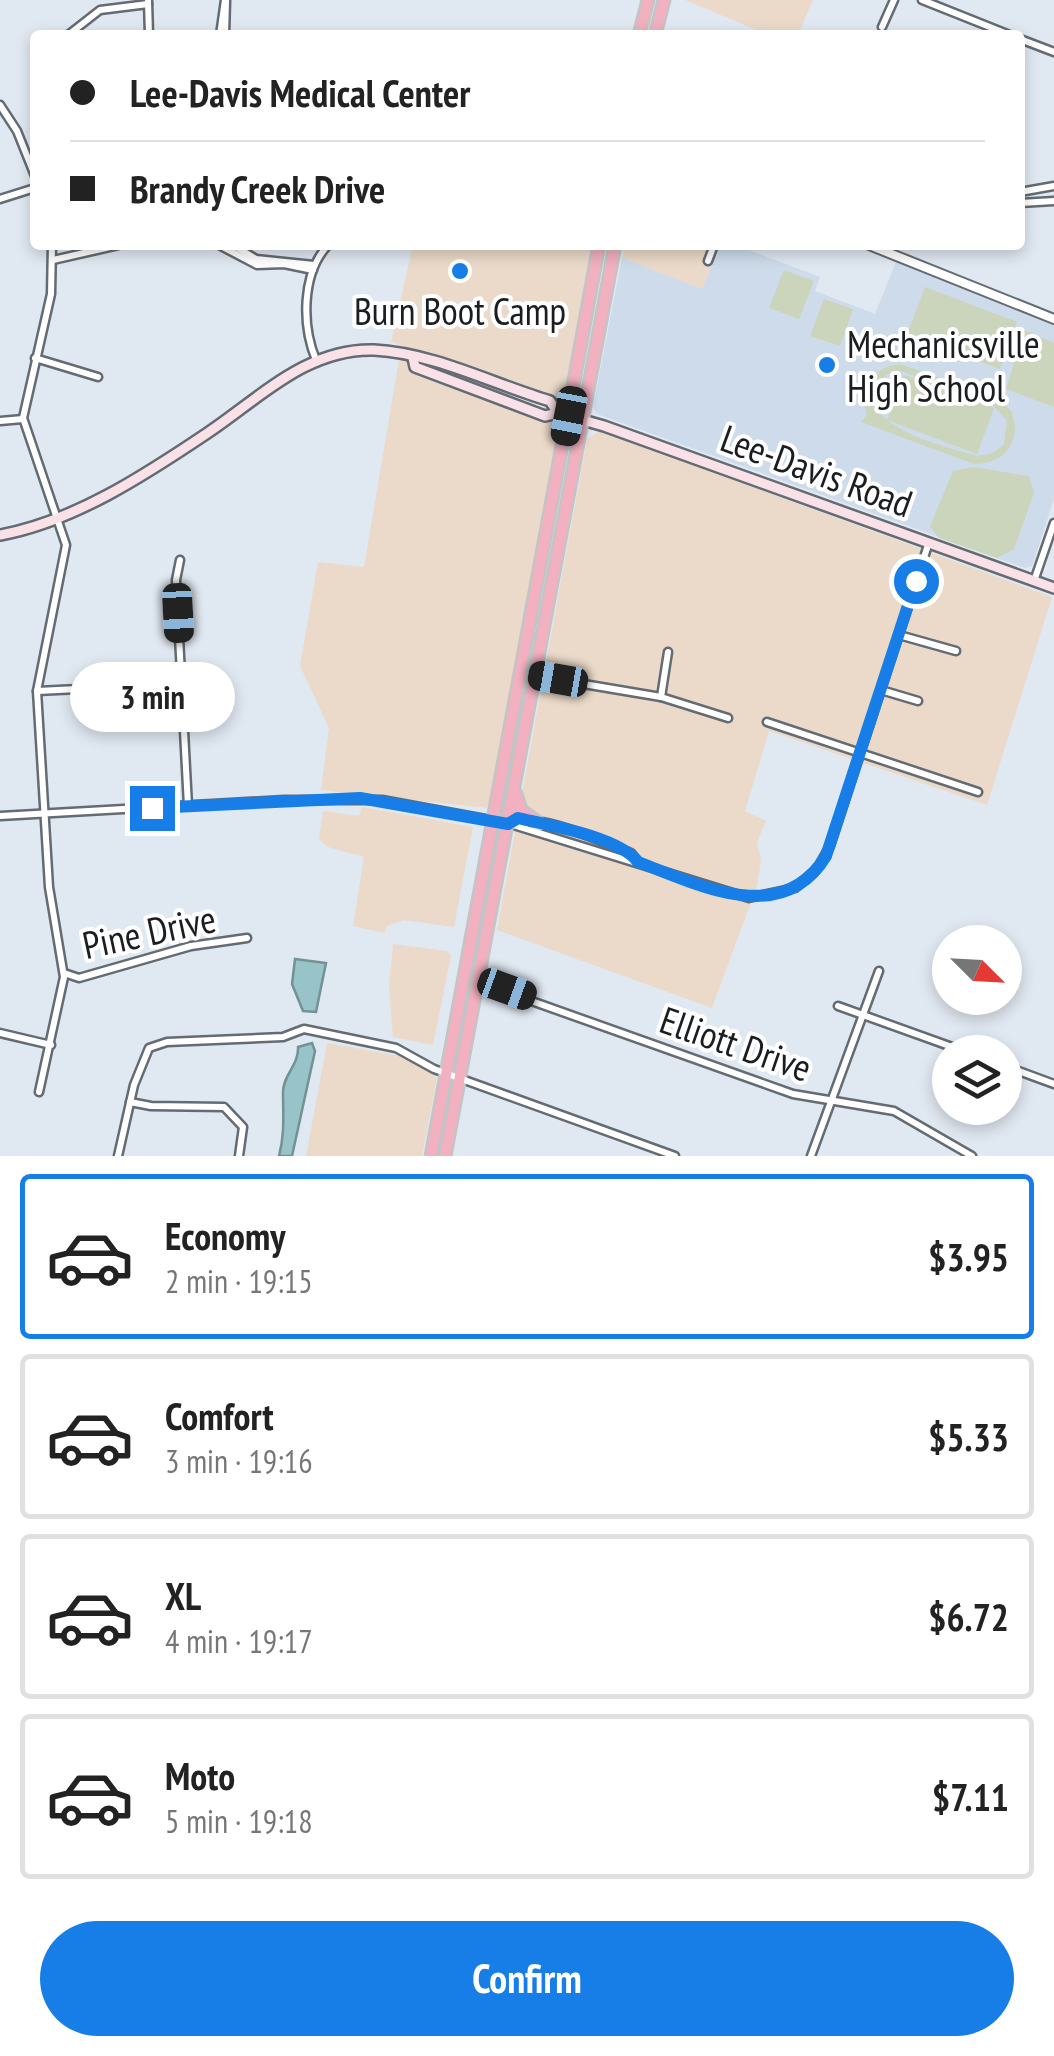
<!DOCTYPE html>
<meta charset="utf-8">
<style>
body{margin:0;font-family:"PT Sans Narrow",sans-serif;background:#f6f6f6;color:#222;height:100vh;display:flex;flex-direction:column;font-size:38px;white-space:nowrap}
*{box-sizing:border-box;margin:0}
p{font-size:32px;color:#767676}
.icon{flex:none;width:55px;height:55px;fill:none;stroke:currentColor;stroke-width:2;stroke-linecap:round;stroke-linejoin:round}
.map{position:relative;height:1156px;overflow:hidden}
.details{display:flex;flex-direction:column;background:#fff;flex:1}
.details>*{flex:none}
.hud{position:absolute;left:30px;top:30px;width:995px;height:220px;border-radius:10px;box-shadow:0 5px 15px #0003;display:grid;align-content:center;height:220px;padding:0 40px;background:#fff}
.needle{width:65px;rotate:114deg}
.controls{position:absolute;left:932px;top:925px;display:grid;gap:20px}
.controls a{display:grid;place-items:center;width:90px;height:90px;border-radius:50%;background:#fff;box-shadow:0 5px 15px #0003;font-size:50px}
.end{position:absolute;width:45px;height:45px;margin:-22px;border:12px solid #167ee6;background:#fff;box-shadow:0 0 0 5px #fff}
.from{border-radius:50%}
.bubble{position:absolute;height:70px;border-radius:35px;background:#fff;box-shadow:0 5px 15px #0003;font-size:32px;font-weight:800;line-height:70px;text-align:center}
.car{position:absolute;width:30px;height:60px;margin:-30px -15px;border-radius:12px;box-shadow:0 0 8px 2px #0007;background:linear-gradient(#222 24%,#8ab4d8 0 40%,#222 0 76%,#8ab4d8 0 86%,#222 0)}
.hud b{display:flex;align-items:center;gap:35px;height:95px;font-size:38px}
.hud b+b{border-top:2px solid #e0e0e0}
.hud i{width:25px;height:25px;background:#222}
ul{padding:18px 0 0;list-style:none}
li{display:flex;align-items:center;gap:30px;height:165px;margin:0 20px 15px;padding:0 20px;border:5px solid #e0e0e0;border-radius:10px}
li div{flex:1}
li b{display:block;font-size:38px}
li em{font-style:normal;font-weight:800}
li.active{border-color:#167ee6}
li>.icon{width:90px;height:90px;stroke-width:1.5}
.button{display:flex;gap:20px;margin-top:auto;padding:20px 40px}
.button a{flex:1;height:115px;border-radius:60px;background:#167ee6;color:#fff;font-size:40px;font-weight:800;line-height:115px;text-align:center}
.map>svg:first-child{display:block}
.commercial{fill:#ebdac9}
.built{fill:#cedbea}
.green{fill:#cbd5bb;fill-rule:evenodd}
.water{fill:#98c3c8;stroke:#729296;stroke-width:2.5}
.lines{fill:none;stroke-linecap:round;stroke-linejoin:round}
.minor-casing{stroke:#646b72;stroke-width:11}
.tertiary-casing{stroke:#646b72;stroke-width:12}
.secondary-casing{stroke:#646b72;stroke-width:14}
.trunk-casing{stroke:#c4c4c5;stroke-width:15}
.minor{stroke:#fff;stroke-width:6}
.tertiary{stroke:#fff;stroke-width:8}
.secondary{stroke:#fae1e8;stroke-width:9}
.trunk{stroke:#f2b0c0;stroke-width:10}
.route{stroke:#167ee6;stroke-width:12}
.poi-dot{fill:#167ee6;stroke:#fff;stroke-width:4}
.labels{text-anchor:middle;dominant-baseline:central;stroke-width:8;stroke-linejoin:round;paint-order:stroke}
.poi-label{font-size:38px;fill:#1b1e21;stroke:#fff}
.street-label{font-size:38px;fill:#1b1e21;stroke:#fff}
</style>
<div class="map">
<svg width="1054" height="1156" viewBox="0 0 1054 1156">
<rect width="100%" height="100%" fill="#e0e8f1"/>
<g class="commercial">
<polygon points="685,0 813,0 798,35 769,35"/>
<polygon points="413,245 592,245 564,407 391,342"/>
<polygon points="625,245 720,245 702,289 622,258"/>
<polygon points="399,360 428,367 559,421 488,808 321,790 329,728 300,666 318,562 364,567"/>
<polygon points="600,431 1052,597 987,805 769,731 745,811 766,821 757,842 761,861 757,886 712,1008 497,930 587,439"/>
<polygon points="362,807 473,827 454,927 404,920 387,926 384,933 353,926 364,857 328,847 319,839 323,811 359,816"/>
<polygon points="393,944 447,951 451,956 433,1045 393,1037 389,987"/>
<polygon points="327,1043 405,1057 437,1078 422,1156 306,1156"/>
</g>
<polygon class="built" points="720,245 736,245 820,277 815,291 875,314 896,262 1054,323 1054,499 1032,566 1025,568 597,414 593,407 622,258 702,289"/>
<g class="green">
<polygon points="784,270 814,281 799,319 769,308"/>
<polygon points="925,287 1017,322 1000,369 907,335"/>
<polygon points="824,299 853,309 840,346 810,336"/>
<polygon points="1024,330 1054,343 1054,407 1006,389"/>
<path d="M 900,364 L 997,398 L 1011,411 L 1015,425 C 1015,450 999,464 974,464 L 861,422 L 867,415 C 858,388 872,367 900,364 ZM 904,372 L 993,405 L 1007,421 L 1004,444 L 993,453 L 977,456 C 945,446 868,430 873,390 L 887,374 Z"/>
<polygon points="904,375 994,408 977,454 887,420"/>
<polygon points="972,467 1029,476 1034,493 1014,549 997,558 939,538 930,526 953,471"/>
</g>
<g class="water">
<polygon points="295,959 326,963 316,1012 303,1011 292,984"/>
<path d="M 312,1043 L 315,1051 L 292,1156 L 279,1156 C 285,1133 283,1114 283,1092 C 283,1075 299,1065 298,1047 Z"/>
</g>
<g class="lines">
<g class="minor-casing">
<g id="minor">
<polyline points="922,0 1010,35"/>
<polyline points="148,1 149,35"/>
<polyline points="882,27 894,0"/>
<polyline points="68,35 100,10 148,4"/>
<polyline points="220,35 225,0"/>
<polyline points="225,35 226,1"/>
<polyline points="1020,39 1054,52"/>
<polyline points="0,105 17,131 35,176"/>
<polyline points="1020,192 1054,186"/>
<polyline points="0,199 35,188"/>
<polyline points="1020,203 1054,201"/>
<polyline points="219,245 257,265 284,264 313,270"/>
<polyline points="233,245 256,259 314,265"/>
<polyline points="53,260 119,245"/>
<polyline points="708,261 714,245"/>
<polyline points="35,358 98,377"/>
<path d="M 316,360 C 302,326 301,274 328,245"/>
<polyline points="0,421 23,419"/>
<polyline points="180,560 176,580 188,806"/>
<polyline points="1034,581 1054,523"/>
<polyline points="899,635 956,651"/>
<polyline points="536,676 661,697 728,718"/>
<polyline points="881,690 918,701"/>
<polyline points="37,691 182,684"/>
<polyline points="661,697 668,652"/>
<polyline points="767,722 978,792"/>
<polyline points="0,816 284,800 382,800 507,823 749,898 795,888 817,869 830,846 929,542"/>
<path d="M 507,823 C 534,810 603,842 631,853 L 638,862"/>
<polyline points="64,973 79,978 191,946 247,938"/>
<polyline points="478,982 793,1094 894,1111 972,1156"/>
<polyline points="838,1006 966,1052"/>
<polyline points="0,1033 51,1045"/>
<polyline points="1005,1066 1054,1084"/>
<polyline points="39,1092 64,977 49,887 37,691 66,545 23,418 51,294 52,245"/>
<polyline points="130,1102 151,1106 224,1107 243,1127 239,1156"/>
<polyline points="118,1156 134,1085 149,1048 167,1042 283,1037 304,1029 396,1048 434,1069 675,1156"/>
<polyline points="811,1156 879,971"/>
</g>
</g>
<g class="tertiary-casing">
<polyline id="tertiary" points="869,245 1054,319"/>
</g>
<g class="secondary-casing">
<g id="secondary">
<polyline points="413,358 415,367 545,416 558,413 604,426 1054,588"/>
<path d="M 0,535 C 73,522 145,475 206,434 C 259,399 306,348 374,350 C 434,353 493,384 550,401 L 558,413"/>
</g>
</g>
<g class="trunk-casing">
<g id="trunk">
<polyline points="639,35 648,0"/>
<polyline points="655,35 664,0"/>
<polyline points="516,794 521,810 539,823"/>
<polyline points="431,1156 599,245"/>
<polyline points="445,1156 615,245"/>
</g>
</g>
<use href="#minor" class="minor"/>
<use href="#tertiary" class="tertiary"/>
<use href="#secondary" class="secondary"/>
<use href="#trunk" class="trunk"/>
</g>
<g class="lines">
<path class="route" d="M 152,808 L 360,798 L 508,824 L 518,818 C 549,825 619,837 638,862 C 699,885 782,928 826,856 L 916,581"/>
</g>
<g class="poi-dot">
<circle cx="460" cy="271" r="10"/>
<circle cx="827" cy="365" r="10"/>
</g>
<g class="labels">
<g class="poi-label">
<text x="460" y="310">Burn Boot Camp</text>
<text x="847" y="343" text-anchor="start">Mechanicsville<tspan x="847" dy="44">High School</tspan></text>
</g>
<g class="street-label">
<text transform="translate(817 470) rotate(20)">Lee-Davis Road</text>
<text transform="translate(149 931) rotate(-12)">Pine Drive</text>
<text transform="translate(736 1043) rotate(19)">Elliott Drive</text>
</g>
</g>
</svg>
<div class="controls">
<a><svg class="needle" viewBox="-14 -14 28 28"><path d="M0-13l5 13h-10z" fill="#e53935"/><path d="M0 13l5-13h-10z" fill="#767676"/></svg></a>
<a><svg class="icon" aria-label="layers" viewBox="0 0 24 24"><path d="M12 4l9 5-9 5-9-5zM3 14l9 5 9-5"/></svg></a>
</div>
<i class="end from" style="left:916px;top:581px"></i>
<i class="end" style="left:152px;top:808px"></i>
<div class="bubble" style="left:70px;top:662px;width:165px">3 min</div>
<i class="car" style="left:569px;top:416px;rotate:191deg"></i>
<i class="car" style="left:178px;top:613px;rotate:177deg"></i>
<i class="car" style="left:558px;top:679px;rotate:280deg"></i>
<i class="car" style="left:507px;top:989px;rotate:110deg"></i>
<div class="hud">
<b><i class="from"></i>Lee-Davis Medical Center</b>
<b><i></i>Brandy Creek Drive</b>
</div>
</div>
<section class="details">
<ul>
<li class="active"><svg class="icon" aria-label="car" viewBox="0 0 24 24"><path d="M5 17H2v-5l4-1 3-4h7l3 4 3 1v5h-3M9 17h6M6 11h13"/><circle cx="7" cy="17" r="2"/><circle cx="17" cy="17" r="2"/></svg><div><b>Economy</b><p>2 min · 19:15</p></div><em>$3.95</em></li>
<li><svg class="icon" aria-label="car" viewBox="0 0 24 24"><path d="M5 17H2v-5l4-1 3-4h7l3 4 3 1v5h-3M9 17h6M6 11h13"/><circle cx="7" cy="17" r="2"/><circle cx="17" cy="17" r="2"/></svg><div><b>Comfort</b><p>3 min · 19:16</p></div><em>$5.33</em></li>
<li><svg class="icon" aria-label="car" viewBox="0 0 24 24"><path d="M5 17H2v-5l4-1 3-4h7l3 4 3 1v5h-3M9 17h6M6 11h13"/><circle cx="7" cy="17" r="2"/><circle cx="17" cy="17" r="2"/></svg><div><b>XL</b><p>4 min · 19:17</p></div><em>$6.72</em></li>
<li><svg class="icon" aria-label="car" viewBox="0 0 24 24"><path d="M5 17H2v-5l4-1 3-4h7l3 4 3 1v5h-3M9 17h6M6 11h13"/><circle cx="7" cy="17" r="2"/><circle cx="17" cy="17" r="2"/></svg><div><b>Moto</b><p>5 min · 19:18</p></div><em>$7.11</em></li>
</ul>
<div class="button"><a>Confirm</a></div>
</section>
